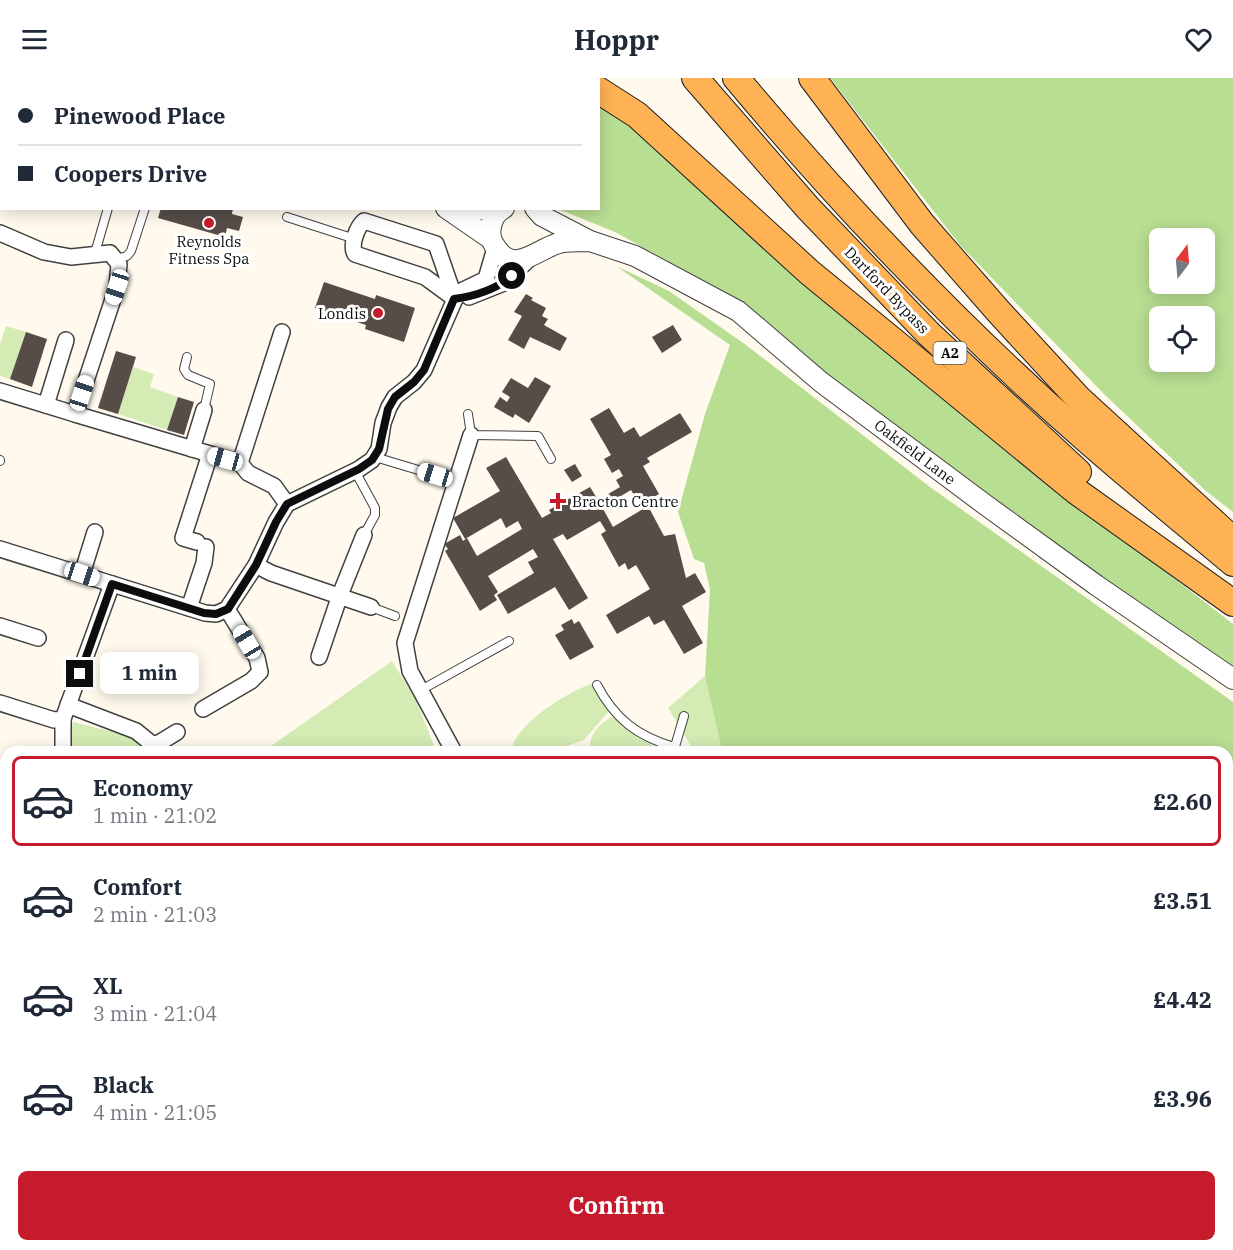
<!DOCTYPE html>
<meta charset="utf-8">
<style>
body{margin:0;font-family:"IBM Plex Serif",serif;background:#f6f6f7;color:#1f2937;height:100vh;display:flex;flex-direction:column;font-size:22px;white-space:nowrap}
*{box-sizing:border-box;margin:0}
p{font-size:20px;color:#747a83}
.icon{flex:none;width:33px;height:33px;fill:none;stroke:currentColor;stroke-width:2;stroke-linecap:round;stroke-linejoin:round}
.map{position:relative;flex:1;overflow:hidden}
.panel{position:absolute;left:0px;top:668px;width:1233px;height:506px;display:flex;flex-direction:column;background:#fff;border-radius:18px 18px 0 0;box-shadow:0 3px 15px #0003}
.panel>*{flex:none}
.hud{position:absolute;left:0px;top:0px;width:600px;height:132px;box-shadow:0 3px 15px #0003;display:grid;align-content:center;height:132px;padding:0 18px;background:#fff}
.needle{width:39px;rotate:16deg}
.buttons{position:absolute;left:1149px;top:150px;display:grid;gap:12px}
.buttons a{display:grid;place-items:center;width:66px;height:66px;border-radius:9px;background:#fff;box-shadow:0 3px 15px #0003;font-size:30px}
.end{position:absolute;width:27px;height:27px;margin:-14px;border:8px solid #0d0d0d;background:#fff;box-shadow:0 0 0 3px #fff}
.from{border-radius:50%}
.bubble{position:absolute;height:42px;border-radius:9px;background:#fff;box-shadow:0 3px 15px #0003;font-size:20px;font-weight:700;line-height:42px;text-align:center}
.car{position:absolute;width:18px;height:36px;margin:-18px -9px;border-radius:8px;box-shadow:0 0 4px 2px #0007;background:linear-gradient(#fff 24%,#345 0 40%,#fff 0 76%,#345 0 86%,#fff 0)}
.hud b{display:flex;align-items:center;gap:21px;height:57px;font-size:22px}
.hud b+b{border-top:2px solid #e0e1e3}
.hud i{width:15px;height:15px;background:#1f2937}
ul{padding:10px 0 0;list-style:none}
li{display:flex;align-items:center;gap:18px;height:90px;margin:0 12px 9px;padding:0 6px;border:3px solid transparent;border-radius:9px}
li div{flex:1}
li b{display:block;font-size:22px}
li em{font-style:normal;font-weight:700}
li.active{border-color:#c61b2c}
li>.icon{width:54px;height:54px;stroke-width:1.5}
.action{display:flex;gap:12px;margin-top:auto;padding:12px 18px}
.action a{flex:1;height:69px;border-radius:9px;background:#c61b2c;color:#fff;font-size:24px;font-weight:700;line-height:69px;text-align:center}
header{display:flex;justify-content:space-between;align-items:center;height:78px;padding:0 18px;background:#fff;font-size:27px;font-weight:700}
.map>svg:first-child{display:block}
.green{fill:#d4ecb3}
.forest{fill:#b8de92;fill-rule:evenodd}
.lines{fill:none;stroke-linecap:round;stroke-linejoin:round}
.stream{stroke:#2f9cd7;stroke-width:4}
.building{fill:#564d48}
.service-casing{stroke:#404040;stroke-width:10}
.minor-casing{stroke:#404040;stroke-width:18}
.tertiary-casing{stroke:#404040;stroke-width:22}
.primary-casing{stroke:#1e1e1e;stroke-width:27}
.trunk-casing{stroke:#1e1e1e;stroke-width:28}
.service{stroke:#fff;stroke-width:8}
.minor{stroke:#fff;stroke-width:15}
.tertiary{stroke:#fff;stroke-width:20}
.primary{stroke:#ffcf5d;stroke-width:24}
.trunk{stroke:#feb254;stroke-width:26}
.route{stroke:#0d0d0d;stroke-width:8}
.poi-dot{fill:#c61b2c;stroke:#fff;stroke-width:2}
.labels{text-anchor:middle;dominant-baseline:central;stroke-width:6;stroke-linejoin:round;paint-order:stroke}
.shield{fill:#fff;stroke:#565656;stroke-width:1.5}
.shield-label{font-size:14px;font-weight:bold;fill:#0d0d0d}
.poi-label{font-size:15px;fill:#0d0d0d;stroke:#fff}
.street-label{font-size:15px;fill:#0d0d0d;stroke:#fff}
</style>
<header><svg class="icon" aria-label="menu" viewBox="0 0 24 24"><path d="M4 6h16M4 12h16M4 18h16"/></svg>Hoppr<svg class="icon" aria-label="heart" viewBox="0 0 24 24"><path d="M12 20l-8-8c-3-5 5-10 8-4 3-6 11-1 8 4z"/></svg></header>
<div class="map">
<svg width="1233" height="1172" viewBox="0 0 1233 1172">
<rect width="100%" height="100%" fill="#fffaed"/>
<g class="green">
<polygon points="6,248 26,254 10,301 0,298 0,266"/>
<polygon points="133,289 154,296 150,309 178,319 167,352 118,336"/>
<polygon points="392,583 416,622 436,673 264,673"/>
<polygon points="705,598 722,673 694,673 668,630"/>
<path d="M 593,605 L 609,633 L 584,662 L 569,667 L 563,673 L 515,674 L 513,666 C 525,640 568,614 593,605 Z"/>
<path d="M 614,638 L 624,650 L 658,671 L 654,674 L 591,673 C 587,658 600,644 614,638 Z"/>
<polygon points="73,644 146,662 143,673 65,674"/>
<polygon points="0,773 6,775 6,1167 794,1167 795,1172 0,1172"/>
</g>
<g class="forest">
<path d="M 830,0 L 1233,0 L 1233,434 L 1206,413 L 1104,316 L 960,167 ZM 1204,160 L 1204,206 L 1160,206 L 1160,160 ZM 1160,238 L 1204,238 L 1204,284 L 1160,284 Z"/>
<polygon points="599,21 1083,430 1233,546 1233,592 939,384 727,216 615,154 558,131 598,130"/>
<polygon points="616,188 669,213 746,267 930,409 1233,624 1233,1051 1227,1053 1227,674 722,673 705,598 710,512 704,485 694,481 678,434 705,336 730,267"/>
</g>
<g class="lines">
<g class="stream">
<polyline points="604,1167 609,1172"/>
<polyline points="337,1172 352,1167"/>
<polyline points="657,1172 658,1167"/>
</g>
</g>
<g class="building">
<polygon points="161,130 233,130 232,136 243,139 239,153 227,150 225,159 158,140"/>
<polygon points="324,204 375,221 376,217 415,230 404,264 365,251 366,247 315,230"/>
<polygon points="526,216 533,220 531,222 546,230 542,238 548,241 544,247 567,260 560,273 530,259 524,271 508,262 522,238 514,234"/>
<polygon points="673,247 682,262 662,275 652,259"/>
<polygon points="26,254 47,261 32,309 10,301"/>
<polygon points="116,273 136,279 118,336 98,330"/>
<polygon points="535,299 551,308 529,345 515,336 513,340 494,329 500,319 507,324 510,319 502,314 511,300 528,310"/>
<polygon points="178,319 194,324 184,357 167,352"/>
<polygon points="609,330 624,355 634,349 640,359 680,335 692,354 647,380 650,384 643,388 659,416 640,427 631,412 602,429 613,449 648,428 664,458 675,456 686,500 695,495 706,514 682,528 703,565 684,576 664,542 654,547 649,538 617,556 606,537 650,511 636,487 628,492 625,485 619,489 601,456 606,453 600,443 567,462 563,456 553,461 588,520 569,532 555,509 508,536 497,517 534,495 528,484 538,479 533,471 488,498 498,514 494,517 497,522 480,533 445,473 448,471 444,466 460,457 463,463 467,460 477,478 522,451 518,443 506,450 501,440 465,461 453,440 500,413 486,390 506,379 542,440 551,435 549,432 590,409 598,422 620,409 616,402 623,398 619,391 612,395 604,381 611,377 590,341"/>
<polygon points="575,386 582,398 572,404 564,392"/>
<polygon points="572,541 574,546 579,543 594,569 570,582 555,557 564,552 561,547"/>
</g>
<g class="lines">
<g class="service-casing">
<g id="service">
<polyline points="287,139 355,161"/>
<polyline points="95,175 108,130"/>
<polyline points="116,181 127,178 131,173 145,130"/>
<polyline points="187,279 184,291 188,297 210,306 204,332"/>
<polyline points="468,336 471,357 538,358 551,381"/>
<polyline points="375,379 435,397"/>
<polyline points="0,383 0,382"/>
<polyline points="355,393 375,430 375,437 364,457"/>
<polyline points="371,529 395,538"/>
<path d="M 597,607 C 615,641 637,658 674,669"/>
<polyline points="421,612 509,563"/>
<polyline points="674,672 684,638"/>
<polyline points="1146,1167 1147,1172"/>
</g>
</g>
<g class="minor-casing">
<g id="minor">
<path d="M 364,143 L 436,166 L 455,221 L 425,199 L 355,176 C 350,167 357,149 364,143 Z"/>
<polyline points="0,155 44,174 71,179 110,175 119,186 117,209 75,336 240,385 248,395 274,408 287,426"/>
<polyline points="469,219 504,205 530,180"/>
<polyline points="0,313 75,336"/>
<polyline points="46,327 66,262"/>
<polyline points="192,371 204,332"/>
<polyline points="240,385 282,254"/>
<polyline points="197,464 183,460 210,376"/>
<polyline points="0,471 205,535 216,536 227,531 256,487 276,444 287,426 359,391 372,382 379,371 383,345 389,329 395,319 414,304 424,292 455,221 461,213 486,201 495,170"/>
<polyline points="256,487 271,495 371,529"/>
<polyline points="82,496 95,454"/>
<polyline points="189,530 204,485 206,469"/>
<polyline points="0,548 38,560"/>
<polyline points="319,579 340,517 364,457"/>
<polyline points="0,625 54,642 63,641 112,506"/>
<polyline points="68,627 136,653 152,666 159,665 177,654"/>
<polyline points="203,631 251,603 260,594 257,580 227,531"/>
<polyline points="63,674 63,641"/>
<polyline points="454,674 410,593 405,565 471,357"/>
<polyline points="1227,1108 1233,1105"/>
<polyline points="697,1167 699,1172"/>
</g>
</g>
<g class="tertiary-casing">
<g id="tertiary">
<polyline points="446,130 491,161"/>
<polyline points="467,130 499,133"/>
<path d="M 504,130 C 497,134 492,141 491,149 C 489,157 492,165 497,171 C 514,196 537,172 556,166 C 565,162 578,164 589,163"/>
<polyline points="535,130 542,138 590,163 635,178 738,233 821,304 987,428 1096,507 1233,601"/>
<polyline points="1227,1064 1233,1062"/>
<polyline points="877,1172 902,1167"/>
</g>
</g>
<g class="primary-casing">
<g id="primary">
<polyline points="219,0 220,2"/>
<polyline points="328,2 329,0"/>
</g>
</g>
<g class="trunk-casing">
<g id="trunk">
<polyline points="567,0 571,2"/>
<polyline points="695,0 808,130 929,256 1078,394"/>
<path d="M 736,0 C 844,129 960,251 1087,362 C 1135,404 1184,444 1233,485"/>
<polyline points="812,0 922,146 999,234 1078,320 1233,462"/>
<polyline points="598,12 637,37 809,194 1076,413 1233,525"/>
</g>
</g>
<use href="#service" class="service"/>
<use href="#minor" class="minor"/>
<use href="#tertiary" class="tertiary"/>
<use href="#primary" class="primary"/>
<use href="#trunk" class="trunk"/>
</g>
<g class="lines">
<path class="route" d="M 80,596 L 112,506 L 204,535 L 216,536 L 228,531 L 256,487 L 276,444 L 287,426 L 359,391 L 372,382 L 379,371 L 388,331 L 395,319 L 414,304 L 424,292 L 454,221 C 476,218 495,212 512,198"/>
</g>
<g class="poi-dot">
<circle cx="209" cy="145" r="6"/>
<circle cx="378" cy="235" r="6"/>
<path d="M555 414h6v6h6v6h-6v6h-6v-6h-6v-6h6z"/>
</g>
<g class="labels">
<rect class="shield" x="933.5" y="264" width="33" height="22" rx="4.5"/>
<g class="shield-label">
<text x="950" y="275">A2</text>
</g>
<g class="poi-label">
<text x="209" y="163">Reynolds<tspan x="209" dy="17">Fitness Spa</tspan></text>
<text x="366" y="235" text-anchor="end">Londis</text>
<text x="572" y="423" text-anchor="start">Bracton Centre</text>
</g>
<g class="street-label">
<text transform="translate(887 212) rotate(46)">Dartford Bypass</text>
<text transform="translate(915 374) rotate(37)">Oakfield Lane</text>
</g>
</g>
</svg>
<div class="buttons">
<a><svg class="needle" viewBox="-14 -14 28 28"><path d="M0-13l5 13h-10z" fill="#e53935"/><path d="M0 13l5-13h-10z" fill="#747a83"/></svg></a>
<a><svg class="icon" aria-label="locate" viewBox="0 0 24 24"><circle cx="12" cy="12" r="6"/><path d="M12 2v4M12 18v4M2 12h4M18 12h4"/></svg></a>
</div>
<i class="end from" style="left:512px;top:198px"></i>
<i class="end" style="left:80px;top:596px"></i>
<div class="bubble" style="left:100px;top:574px;width:99px">1 min</div>
<i class="car" style="left:117px;top:209px;rotate:198deg"></i>
<i class="car" style="left:82px;top:315px;rotate:18deg"></i>
<i class="car" style="left:225px;top:381px;rotate:286deg"></i>
<i class="car" style="left:435px;top:397px;rotate:287deg"></i>
<i class="car" style="left:82px;top:496px;rotate:108deg"></i>
<i class="car" style="left:247px;top:564px;rotate:329deg"></i>
<div class="hud">
<b><i class="from"></i>Pinewood Place</b>
<b><i></i>Coopers Drive</b>
</div>
<section class="panel">
<ul>
<li class="active"><svg class="icon" aria-label="car" viewBox="0 0 24 24"><path d="M5 17H2v-5l4-1 3-4h7l3 4 3 1v5h-3M9 17h6M6 11h13"/><circle cx="7" cy="17" r="2"/><circle cx="17" cy="17" r="2"/></svg><div><b>Economy</b><p>1 min · 21:02</p></div><em>£2.60</em></li>
<li><svg class="icon" aria-label="car" viewBox="0 0 24 24"><path d="M5 17H2v-5l4-1 3-4h7l3 4 3 1v5h-3M9 17h6M6 11h13"/><circle cx="7" cy="17" r="2"/><circle cx="17" cy="17" r="2"/></svg><div><b>Comfort</b><p>2 min · 21:03</p></div><em>£3.51</em></li>
<li><svg class="icon" aria-label="car" viewBox="0 0 24 24"><path d="M5 17H2v-5l4-1 3-4h7l3 4 3 1v5h-3M9 17h6M6 11h13"/><circle cx="7" cy="17" r="2"/><circle cx="17" cy="17" r="2"/></svg><div><b>XL</b><p>3 min · 21:04</p></div><em>£4.42</em></li>
<li><svg class="icon" aria-label="car" viewBox="0 0 24 24"><path d="M5 17H2v-5l4-1 3-4h7l3 4 3 1v5h-3M9 17h6M6 11h13"/><circle cx="7" cy="17" r="2"/><circle cx="17" cy="17" r="2"/></svg><div><b>Black</b><p>4 min · 21:05</p></div><em>£3.96</em></li>
</ul>
<div class="action"><a>Confirm</a></div>
</section>
</div>
